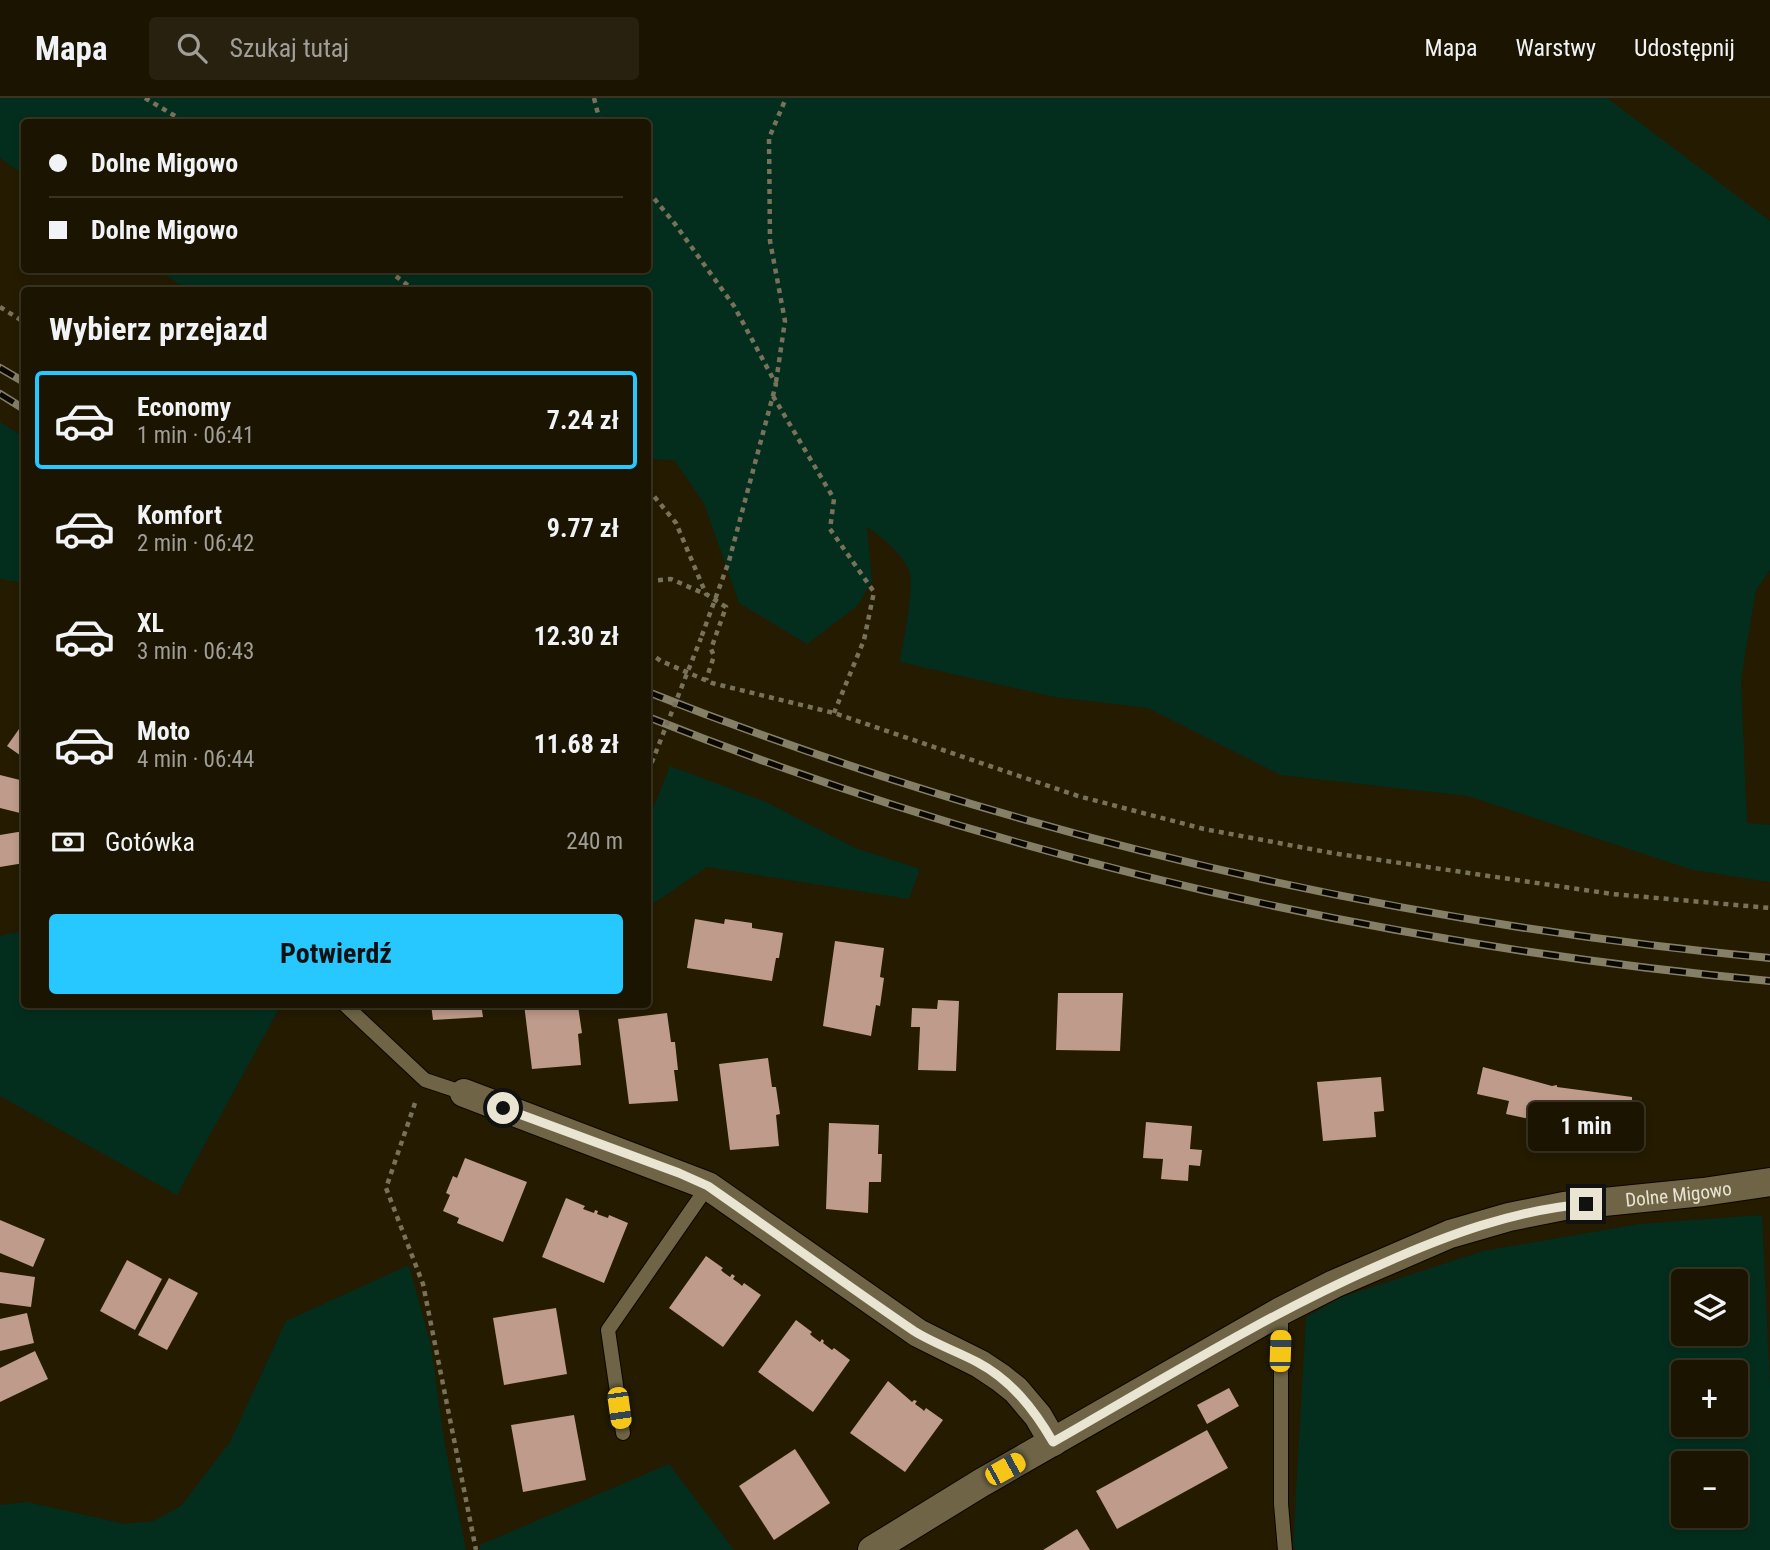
<!DOCTYPE html>
<html lang="pl">
<meta charset="utf-8">
<style>
body{margin:0;font-family:"Roboto Condensed",sans-serif;background:#28210f;color:#f1f3f6;height:100vh;display:flex;flex-direction:column;font-size:26px;white-space:nowrap}
*{box-sizing:border-box;margin:0}
p{font-size:23px;color:#a09e99}
.icon{flex:none;width:38px;height:38px;fill:none;stroke:currentColor;stroke-width:2;stroke-linecap:round;stroke-linejoin:round}
.map{position:relative;flex:1;overflow:hidden}
.sheet{position:absolute;left:21px;top:189px;width:630px;height:721px;display:flex;flex-direction:column;background:#1b1400;border-radius:7px;box-shadow:0 4px 10px #0003,0 0 0 2px #393322}
.sheet>*{flex:none}
.hud{position:absolute;left:21px;top:21px;width:630px;height:154px;border-radius:7px;box-shadow:0 4px 10px #0003,0 0 0 2px #393322;display:grid;align-content:center;height:154px;padding:0 28px;background:#1b1400}
.tools{position:absolute;left:1671px;top:1171px;display:grid;gap:14px}
.tools a{display:grid;place-items:center;width:77px;height:77px;border-radius:7px;background:#1b1400;box-shadow:0 4px 10px #0003,0 0 0 2px #393322;font-size:35px}
.end{position:absolute;width:32px;height:32px;margin:-16px;border:9px solid #eae5d3;background:#111;box-shadow:0 0 0 4px #111}
.from{border-radius:50%}
.bubble{position:absolute;height:49px;border-radius:7px;background:#1b1400;box-shadow:0 4px 10px #0003,0 0 0 2px #393322;font-size:23px;font-weight:700;line-height:49px;text-align:center}
.car{position:absolute;width:21px;height:42px;margin:-21px -10px;border-radius:9px;box-shadow:0 0 5px 2px #0007;background:linear-gradient(#f5c518 24%,#345 0 40%,#f5c518 0 76%,#345 0 86%,#f5c518 0)}
.hud b{display:flex;align-items:center;gap:24px;height:66px;font-size:26px}
.hud b+b{border-top:2px solid #393322}
.hud i{width:18px;height:18px;background:#f1f3f6}
ul{padding:0;list-style:none}
li{display:flex;align-items:center;gap:21px;height:98px;margin:0 14px 10px;padding:0 14px;border:4px solid transparent;border-radius:7px}
li div{flex:1}
li b{display:block;font-size:26px}
li em{font-style:normal;font-weight:700}
li.current{border-color:#27c8ff}
li>.icon{width:63px;height:63px;stroke-width:1.5}
h2{padding:0 28px;font-size:32px;line-height:84px}
.pay{display:flex;align-items:center;gap:18px;height:77px;padding:0 28px;font-size:26px}
.pay p{margin-inline-start:auto}
.action{display:flex;gap:14px;margin-top:auto;padding:14px 28px}
.action a{flex:1;height:80px;border-radius:7px;background:#27c8ff;color:#111;font-size:28px;font-weight:700;line-height:80px;text-align:center}
header{display:flex;align-items:center;gap:42px;box-sizing:border-box;height:98px;padding:0 35px;background:#1b1400;border-bottom:2px solid #393322}
header strong{font-size:33px}
nav{display:flex;gap:38px;margin-inline-start:auto;font-size:24px}
.search{width:490px;height:63px;background:#28210f;display:flex;align-items:center;gap:18px;box-sizing:border-box;padding:0 24px;border-radius:7px;color:#a09e99;font-size:26px}
.map>svg:first-child{display:block}
.green{fill:#032e1e;fill-rule:evenodd}
.building{fill:#be9b8b}
.lines{fill:none;stroke-linecap:round;stroke-linejoin:round}
.service-casing{stroke:#0d0600;stroke-width:16}
.minor-casing{stroke:#0d0600;stroke-width:30}
.path{stroke:#79725b;stroke-width:4.5;stroke-dasharray:5 5;stroke-linecap:butt}
.service{stroke:#6f6546;stroke-width:14}
.minor{stroke:#6f6546;stroke-width:28}
.rail-casing{stroke:#867f68;stroke-width:8}
.rail{stroke:#0a0600;stroke-width:5;stroke-dasharray:16;stroke-linecap:butt}
.path-bridge{stroke:#79725b;stroke-width:4.5;stroke-dasharray:5 5;stroke-linecap:butt}
.route{stroke:#eae5d3;stroke-width:9}
.labels{text-anchor:middle;dominant-baseline:central;stroke-width:7;stroke-linejoin:round;paint-order:stroke}
.street-label{font-size:19px;fill:#eae5d3;stroke:#0a0600}
</style>
<header>
<strong>Mapa</strong>
<div class="search"><svg class="icon" aria-label="search" viewBox="0 0 24 24"><circle cx="10" cy="10" r="6"/><path d="M15 15l6 6"/></svg>Szukaj tutaj</div>
<nav><a>Mapa</a><a>Warstwy</a><a>Udostępnij</a></nav>
</header>
<div class="map">
<svg width="1770" height="1452" viewBox="0 0 1770 1452">
<rect width="100%" height="100%" fill="#241b00"/>
<g class="green">
<path d="M 0,0 L 1607,0 L 1770,123 L 1770,472 L 1756,492 L 1741,581 L 1747,725 L 1770,727 L 1770,784 L 1693,772 L 1468,698 L 1281,677 L 1148,610 L 1055,599 L 900,564 C 903,545 915,488 909,472 C 901,454 883,440 867,429 L 872,483 L 858,507 L 807,546 L 739,505 L 704,405 L 674,362 L 648,361 L 648,192 L 188,192 L 158,172 L 648,172 L 648,24 L 24,24 L 24,77 L 0,60 Z"/>
<polygon points="0,324 24,339 24,485 0,481"/>
<polygon points="670,668 766,704 855,750 920,771 909,801 707,769 648,809 648,713 652,713"/>
<polygon points="24,833 24,906 281,907 177,1097 0,998 0,838"/>
<path d="M 1762,1117 L 1770,1288 L 1770,1452 L 1297,1452 L 1293,1448 L 1306,1219 L 1342,1199 L 1483,1153 L 1639,1126 ZM 1684,1183 L 1736,1183 L 1736,1236 L 1684,1236 ZM 1684,1274 L 1736,1274 L 1736,1326 L 1684,1326 ZM 1684,1365 L 1736,1365 L 1736,1418 L 1684,1418 Z"/>
<polygon points="409,1167 431,1248 444,1342 466,1452 0,1452 0,1407 27,1404 125,1426 154,1423 181,1408 230,1344 286,1223"/>
<polygon points="669,1366 734,1452 480,1452 480,1447"/>
</g>
<g class="building">
<polygon points="24,624 24,660 7,648"/>
<polygon points="0,677 24,683 24,716 0,710"/>
<polygon points="24,733 24,765 0,769 0,737"/>
<polygon points="695,821 724,826 725,821 752,825 752,830 783,835 779,860 776,860 772,883 687,870"/>
<polygon points="835,843 884,850 880,879 884,880 880,908 876,907 871,938 823,928"/>
<polygon points="1058,895 1123,895 1120,953 1056,952"/>
<polygon points="938,902 959,903 956,973 918,972 920,929 911,929 912,910 937,911"/>
<polygon points="431,906 481,906 483,919 433,922"/>
<polygon points="524,906 578,908 582,935 578,936 581,967 532,971"/>
<polygon points="667,915 671,944 675,944 678,972 674,972 678,1003 629,1006 618,921"/>
<polygon points="768,960 772,989 776,989 780,1016 776,1017 779,1048 730,1052 719,966"/>
<polygon points="1483,969 1552,988 1557,987 1557,989 1632,999 1633,1036 1591,1034 1506,1016 1509,1003 1477,996"/>
<polygon points="1381,979 1384,1013 1374,1014 1376,1039 1323,1043 1317,984"/>
<polygon points="1146,1024 1192,1028 1190,1051 1202,1052 1200,1068 1189,1067 1188,1083 1161,1081 1163,1061 1143,1060"/>
<polygon points="829,1025 879,1027 878,1056 882,1056 881,1084 869,1084 868,1115 826,1111"/>
<polygon points="465,1060 527,1084 503,1144 457,1125 459,1120 443,1113 450,1097 446,1095 453,1078 457,1080"/>
<polygon points="566,1100 585,1108 583,1111 594,1115 595,1112 598,1113 597,1116 608,1120 609,1117 628,1125 604,1185 542,1159"/>
<polygon points="0,1122 45,1141 33,1169 0,1155"/>
<polygon points="706,1158 723,1170 721,1172 723,1174 730,1179 732,1176 735,1178 733,1181 740,1186 742,1188 744,1185 761,1197 723,1249 669,1210"/>
<polygon points="127,1162 162,1181 135,1232 100,1213"/>
<polygon points="0,1174 35,1179 31,1209 0,1205"/>
<polygon points="169,1180 198,1195 167,1252 138,1237"/>
<polygon points="556,1210 567,1276 504,1287 493,1220"/>
<polygon points="27,1215 34,1245 0,1253 0,1221"/>
<polygon points="796,1222 812,1234 810,1236 812,1238 820,1244 822,1241 824,1243 823,1245 832,1252 834,1250 850,1262 813,1314 758,1274"/>
<polygon points="35,1253 48,1281 0,1304 0,1270"/>
<polygon points="888,1283 912,1304 914,1302 917,1303 915,1306 922,1311 924,1313 926,1310 943,1322 905,1374 850,1335"/>
<polygon points="1229,1290 1239,1308 1207,1326 1197,1307"/>
<polygon points="574,1317 586,1382 523,1394 511,1327"/>
<polygon points="1207,1332 1228,1370 1117,1431 1096,1393"/>
<polygon points="795,1351 830,1405 774,1442 739,1388"/>
<polygon points="1077,1431 1090,1452 1043,1452"/>
</g>
<g class="lines">
<g class="service-casing">
<g id="service">
<polyline points="344,906 425,982 464,995"/>
<polyline points="1281,1213 1281,1406 1285,1452"/>
<polyline points="623,1335 608,1232 708,1088"/>
</g>
</g>
<g class="minor-casing">
<g id="minor">
<polyline points="464,995 708,1088 918,1235 980,1266 1001,1280 1016,1292 1038,1318 1053,1344"/>
<path id="s1" d="M 872,1452 L 981,1385 L 1281,1213 L 1334,1186 L 1450,1136 L 1509,1119 L 1564,1108 L 1703,1094 L 1770,1084"/>
</g>
</g>
<g class="path">
<polyline points="145,0 185,24"/>
<polyline points="594,0 600,24"/>
<polyline points="648,93 675,126 734,208 776,286 729,463 701,540"/>
<polyline points="388,172 414,192"/>
<polyline points="0,209 24,224"/>
<polyline points="776,284 785,223 770,143 769,40 786,0"/>
<polyline points="773,298 834,401 830,431 874,494 864,542 834,615"/>
<polyline points="648,391 676,425 706,496 726,509 711,551 714,558 706,582"/>
<polyline points="648,483 671,481 705,496"/>
<polyline points="648,554 661,563 712,585 834,615 1078,698 1204,731 1332,755 1612,796 1770,810"/>
<polyline points="415,1005 386,1090 423,1186 476,1452"/>
</g>
<use href="#service" class="service"/>
<use href="#minor" class="minor"/>
<g class="rail-casing">
<g id="rail">
<polyline points="0,270 24,284"/>
<polyline points="0,296 24,311"/>
<path d="M 648,594 C 1007,736 1385,824 1770,860"/>
<path d="M 648,619 C 1006,762 1386,847 1770,883"/>
</g>
</g>
<use href="#rail" class="rail"/>
<polyline class="path-bridge" points="648,674 701,540"/>
</g>
<g class="lines">
<path class="route" d="M 503,1010 L 679,1075 L 708,1088 C 777,1136 845,1186 914,1233 C 933,1245 956,1253 977,1264 C 1011,1282 1034,1311 1053,1344 C 1162,1282 1267,1216 1382,1166 C 1447,1137 1514,1112 1586,1106"/>
</g>
<g class="labels">
<g class="street-label">
<text stroke="none"><textPath href="#s1" startOffset="892">Dolne Migowo</textPath></text>
</g>
</g>
</svg>
<div class="tools">
<a><svg class="icon" aria-label="layers" viewBox="0 0 24 24"><path d="M12 4l9 5-9 5-9-5zM3 14l9 5 9-5"/></svg></a>
<a>+</a>
<a>−</a>
</div>
<i class="end from" style="left:503px;top:1010px"></i>
<i class="end" style="left:1586px;top:1106px"></i>
<div class="bubble" style="left:1528px;top:1004px;width:116px">1 min</div>
<i class="car" style="left:1280px;top:1253px;rotate:2deg"></i>
<i class="car" style="left:619px;top:1310px;rotate:172deg"></i>
<i class="car" style="left:1005px;top:1371px;rotate:61deg"></i>
<div class="hud">
<b><i class="from"></i>Dolne Migowo</b>
<b><i></i>Dolne Migowo</b>
</div>
<section class="sheet">
<h2>Wybierz przejazd</h2>
<ul>
<li class="current"><svg class="icon" aria-label="car" viewBox="0 0 24 24"><path d="M5 17H2v-5l4-1 3-4h7l3 4 3 1v5h-3M9 17h6M6 11h13"/><circle cx="7" cy="17" r="2"/><circle cx="17" cy="17" r="2"/></svg><div><b>Economy</b><p>1 min · 06:41</p></div><em>7.24 zł</em></li>
<li><svg class="icon" aria-label="car" viewBox="0 0 24 24"><path d="M5 17H2v-5l4-1 3-4h7l3 4 3 1v5h-3M9 17h6M6 11h13"/><circle cx="7" cy="17" r="2"/><circle cx="17" cy="17" r="2"/></svg><div><b>Komfort</b><p>2 min · 06:42</p></div><em>9.77 zł</em></li>
<li><svg class="icon" aria-label="car" viewBox="0 0 24 24"><path d="M5 17H2v-5l4-1 3-4h7l3 4 3 1v5h-3M9 17h6M6 11h13"/><circle cx="7" cy="17" r="2"/><circle cx="17" cy="17" r="2"/></svg><div><b>XL</b><p>3 min · 06:43</p></div><em>12.30 zł</em></li>
<li><svg class="icon" aria-label="car" viewBox="0 0 24 24"><path d="M5 17H2v-5l4-1 3-4h7l3 4 3 1v5h-3M9 17h6M6 11h13"/><circle cx="7" cy="17" r="2"/><circle cx="17" cy="17" r="2"/></svg><div><b>Moto</b><p>4 min · 06:44</p></div><em>11.68 zł</em></li>
</ul>
<div class="pay"><svg class="icon" aria-label="cash" viewBox="0 0 24 24"><path d="M3 7h18v10H3z"/><circle cx="12" cy="12" r="2"/></svg>Gotówka<p>240 m</p></div>
<div class="action"><a>Potwierdź</a></div>
</section>
</div>
